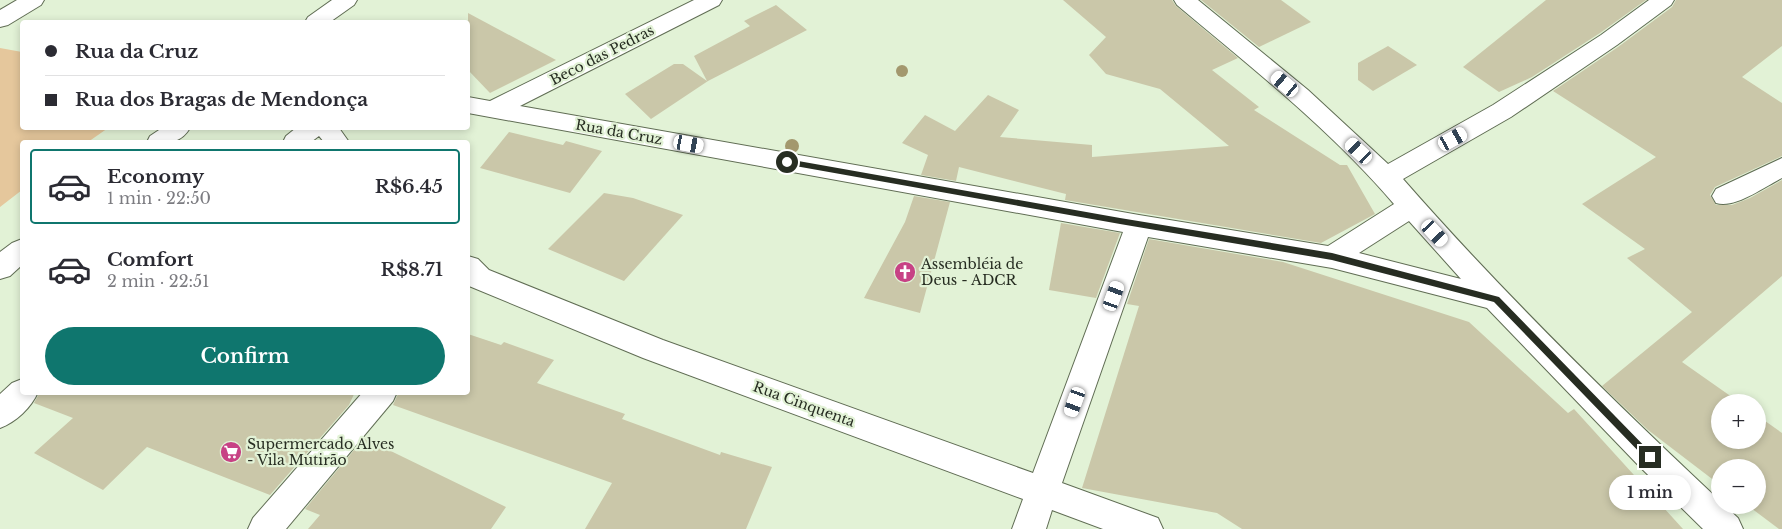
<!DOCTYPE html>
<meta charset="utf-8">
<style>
body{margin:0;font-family:"Libre Baskerville",serif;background:#f7f7f7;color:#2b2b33;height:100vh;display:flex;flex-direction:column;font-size:19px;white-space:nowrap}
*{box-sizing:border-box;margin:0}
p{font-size:16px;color:#7c7c81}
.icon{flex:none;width:28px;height:28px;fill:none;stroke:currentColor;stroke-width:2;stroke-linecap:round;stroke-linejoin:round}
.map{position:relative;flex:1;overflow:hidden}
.panel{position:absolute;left:20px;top:140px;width:450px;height:255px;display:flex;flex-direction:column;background:#fff;border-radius:5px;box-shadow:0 2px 8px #0003}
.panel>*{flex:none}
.guide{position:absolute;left:20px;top:20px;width:450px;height:110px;border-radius:5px;box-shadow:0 2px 8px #0003;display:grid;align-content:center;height:110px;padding:0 25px;background:#fff}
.tools{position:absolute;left:1711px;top:394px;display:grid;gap:10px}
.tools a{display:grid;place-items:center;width:55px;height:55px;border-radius:50%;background:#fff;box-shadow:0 2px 8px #0003;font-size:25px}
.end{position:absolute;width:22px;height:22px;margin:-11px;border:6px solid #272d22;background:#fff;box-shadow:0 0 0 2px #fff}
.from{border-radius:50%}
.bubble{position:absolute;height:35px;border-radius:18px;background:#fff;box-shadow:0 2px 8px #0003;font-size:16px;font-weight:600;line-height:35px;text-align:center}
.car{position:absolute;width:15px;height:30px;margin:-15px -8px;border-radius:6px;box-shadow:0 0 4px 1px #0007;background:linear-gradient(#fff 24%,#345 0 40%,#fff 0 76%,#345 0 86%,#fff 0)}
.guide b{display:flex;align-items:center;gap:18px;height:48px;font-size:19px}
.guide b+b{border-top:1px solid #e1e1e2}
.guide i{width:12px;height:12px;background:#2b2b33}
ul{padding:9px 0 0;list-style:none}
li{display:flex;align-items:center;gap:15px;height:75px;margin:0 10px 8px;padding:0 15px;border:2px solid transparent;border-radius:5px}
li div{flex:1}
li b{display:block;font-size:19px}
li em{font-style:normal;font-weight:600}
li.selected{border-color:#0f766e}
li>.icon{width:45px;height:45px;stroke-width:1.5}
.button{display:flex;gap:10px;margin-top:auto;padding:10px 25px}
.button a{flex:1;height:58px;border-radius:30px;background:#0f766e;color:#fff;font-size:20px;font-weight:600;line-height:58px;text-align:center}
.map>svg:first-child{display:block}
.green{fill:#e5c79c}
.building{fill:#cac7a9}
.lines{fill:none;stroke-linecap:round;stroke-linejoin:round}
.street-casing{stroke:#606d54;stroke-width:2}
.primary-casing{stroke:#606d54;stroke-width:2}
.street{fill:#fff;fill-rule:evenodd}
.primary{fill:#fff;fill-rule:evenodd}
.tree{fill:#a3986e}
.route{fill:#272d22}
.labels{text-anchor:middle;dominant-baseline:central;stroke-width:4.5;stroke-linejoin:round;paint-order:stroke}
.street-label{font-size:14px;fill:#272d22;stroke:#e2f2d6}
.poi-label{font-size:14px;fill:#272d22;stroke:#e2f2d6;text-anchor:start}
</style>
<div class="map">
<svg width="1782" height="529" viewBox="0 0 1782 529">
<rect width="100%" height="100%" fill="#e2f2d6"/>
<polygon class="green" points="0,48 22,52 22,128 108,128 88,142 22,142 22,190 0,207"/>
<g class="building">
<polygon points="1063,0 1172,0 1176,6 1238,58 1212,70 1259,107 1254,110 1340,165 1347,165 1375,214 1321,243 1065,200 1066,194 959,167 956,181 921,175 928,155 902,143 925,115 955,131 988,95 1019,110 1000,137 1092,145 1092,157 1229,146 1160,89 1106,74 1089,55 1106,37"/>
<polygon points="1201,0 1281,0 1311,22 1259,47"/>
<polygon points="1546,0 1646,0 1600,33 1532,77 1499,92 1463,67"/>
<polygon points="1676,0 1782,0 1782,46 1742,77 1782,103 1782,156 1715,187 1710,195 1716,205 1732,205 1750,198 1782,180 1782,276 1682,362 1739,402 1720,402 1720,440 1758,440 1758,416 1782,433 1782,529 1779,529 1747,505 1758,505 1758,468 1720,468 1720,485 1648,430 1602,386 1692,312 1627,258 1645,249 1582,204 1656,157 1553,91 1618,47 1672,7"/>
<polygon points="776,5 807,30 708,81 651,119 625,94 674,64 683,64 707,81 694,56 750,26 744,21"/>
<polygon points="468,13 556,60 490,93 468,70"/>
<polygon points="1388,46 1417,65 1373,91 1358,80 1358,63"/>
<polygon points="509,132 563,145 566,141 602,151 570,193 480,168"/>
<polygon points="604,193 633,198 683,215 624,281 548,249"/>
<polygon points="914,196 950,202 920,313 864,298 905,222"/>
<polygon points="1061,223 1120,233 1096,298 1049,290"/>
<polygon points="1149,239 1283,262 1469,322 1568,413 1574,409 1683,529 1242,529 1217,513 1082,488 1139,306 1127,304"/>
<polygon points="468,334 501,345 504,342 554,360 537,383 625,414 622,419 720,455 721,452 772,467 746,529 585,529 612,483 393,405 399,392 468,392"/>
<polygon points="40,392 355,392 349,405 270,495 147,447 103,490 34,453 73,418 34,403"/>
<polygon points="364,438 506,507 491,529 308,529 320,515 305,509"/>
</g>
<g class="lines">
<g class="street-casing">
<g id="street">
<polygon points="17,0 44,0 41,5 8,25 0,27 0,10"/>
<path d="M 694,0 L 722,0 L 719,5 L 520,106 L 1139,215 L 1328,246 L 1394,204 C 1331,130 1251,67 1177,5 L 1174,0 L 1198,0 L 1308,90 L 1388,164 L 1493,105 L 1601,35 L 1649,0 L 1674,0 L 1671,5 L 1617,45 L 1511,117 L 1403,179 C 1502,292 1610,398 1720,501 L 1720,505 L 1724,505 L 1738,518 L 1743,529 L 1703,529 L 1640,467 L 1487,308 L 1332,268 L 1148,237 L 1062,483 L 1158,518 L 1163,529 L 1103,529 L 1052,510 L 1046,529 L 1012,529 L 1023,499 L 643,358 L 469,286 L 468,284 L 468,256 L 478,259 L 489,270 L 663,340 L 1033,473 L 1123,232 L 468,113 L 468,97 L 490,101 ZM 1409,221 L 1461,279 L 1359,253 Z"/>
<polygon points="296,128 339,128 349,142 324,142 319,136 311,142 283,142 286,136"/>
<path d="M 1782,158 L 1782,178 C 1764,187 1735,209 1716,203 L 1712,196 L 1716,189 Z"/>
<path d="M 22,379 L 22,392 L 38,392 C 31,408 16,422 0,428 L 0,394 L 12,383 Z"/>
<polygon points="363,392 397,392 393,401 286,529 248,529 253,518"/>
</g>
</g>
<g class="primary-casing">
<g id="primary">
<polygon points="332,0 357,0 354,5 330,22 305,22 308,17"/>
<path d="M 162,128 L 190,128 C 179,146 166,142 147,142 L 150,136 Z"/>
<polygon points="22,239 22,265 10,276 0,279 0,252 12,243"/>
</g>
</g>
<use href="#street" class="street"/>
<use href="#primary" class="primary"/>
</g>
<g class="tree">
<circle cx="902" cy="71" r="6"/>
<circle cx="792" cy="146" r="7"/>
</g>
<polygon class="route" points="787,159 1120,218 1332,253 1499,297 1655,457 1650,461 1647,460 1494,302 1332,260 1120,224 784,164 784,160"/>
<defs>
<g id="church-disc" transform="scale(1.125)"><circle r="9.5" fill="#c74285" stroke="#e2f2d6"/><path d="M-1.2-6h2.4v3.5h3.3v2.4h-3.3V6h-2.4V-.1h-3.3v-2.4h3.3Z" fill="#fff"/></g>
<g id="supermarket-disc" transform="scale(1.125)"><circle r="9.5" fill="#c74285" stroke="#e2f2d6"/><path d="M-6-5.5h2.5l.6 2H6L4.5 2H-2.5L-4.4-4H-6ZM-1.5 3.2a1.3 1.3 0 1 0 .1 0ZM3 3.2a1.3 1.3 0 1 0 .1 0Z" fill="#fff"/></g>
</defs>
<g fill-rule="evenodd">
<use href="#church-disc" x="905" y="272"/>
<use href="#supermarket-disc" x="231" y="452"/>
</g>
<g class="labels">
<g class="street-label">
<text transform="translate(602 55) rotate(-27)">Beco das Pedras</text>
<text transform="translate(619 132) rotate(10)">Rua da Cruz</text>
<text transform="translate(804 404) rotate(20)">Rua Cinquenta</text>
</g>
<g class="poi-label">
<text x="921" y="264">Assembléia de<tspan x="921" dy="16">Deus - ADCR</tspan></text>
<text x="247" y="444">Supermercado Alves<tspan x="247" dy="16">- Vila Mutirão</tspan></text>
</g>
</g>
</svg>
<div class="tools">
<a>+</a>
<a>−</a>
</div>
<i class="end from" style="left:787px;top:162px"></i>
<i class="end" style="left:1650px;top:457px"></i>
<div class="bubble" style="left:1609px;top:475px;width:82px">1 min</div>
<i class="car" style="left:1285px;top:84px;rotate:310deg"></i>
<i class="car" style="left:1453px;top:139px;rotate:61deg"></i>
<i class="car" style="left:689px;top:144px;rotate:100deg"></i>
<i class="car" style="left:1359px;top:151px;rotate:313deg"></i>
<i class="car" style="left:1435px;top:233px;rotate:137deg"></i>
<i class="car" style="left:1114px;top:296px;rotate:20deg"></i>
<i class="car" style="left:1075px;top:402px;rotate:200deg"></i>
<div class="guide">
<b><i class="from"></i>Rua da Cruz</b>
<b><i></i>Rua dos Bragas de Mendonça</b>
</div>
<section class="panel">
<ul>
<li class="selected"><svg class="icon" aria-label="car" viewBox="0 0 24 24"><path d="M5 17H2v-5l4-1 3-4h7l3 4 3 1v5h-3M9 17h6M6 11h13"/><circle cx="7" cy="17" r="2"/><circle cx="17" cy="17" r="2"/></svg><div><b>Economy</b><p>1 min · 22:50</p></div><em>R$6.45</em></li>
<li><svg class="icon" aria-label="car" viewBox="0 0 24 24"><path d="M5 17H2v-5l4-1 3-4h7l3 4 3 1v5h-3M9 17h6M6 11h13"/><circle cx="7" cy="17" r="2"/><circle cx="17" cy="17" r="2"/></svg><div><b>Comfort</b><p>2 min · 22:51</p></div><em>R$8.71</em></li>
</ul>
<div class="button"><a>Confirm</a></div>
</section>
</div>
